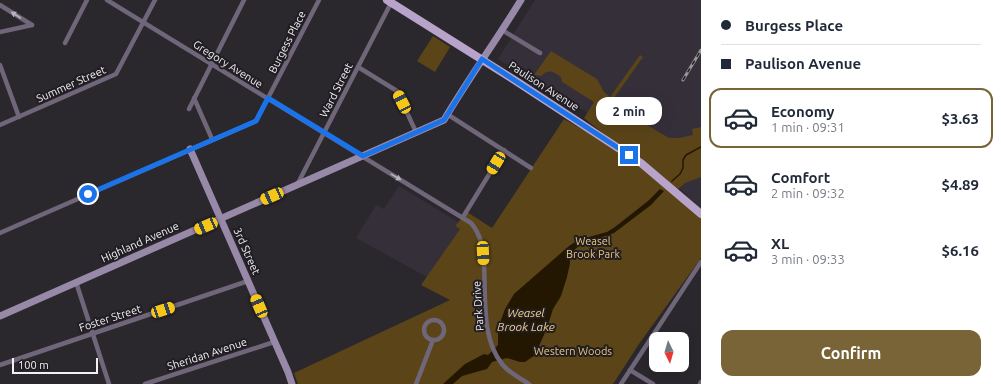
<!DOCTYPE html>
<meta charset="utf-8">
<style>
body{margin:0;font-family:Ubuntu,sans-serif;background:#f6f6f7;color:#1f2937;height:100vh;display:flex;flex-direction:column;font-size:15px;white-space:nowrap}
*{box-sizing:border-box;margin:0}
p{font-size:13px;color:#747a83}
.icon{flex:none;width:22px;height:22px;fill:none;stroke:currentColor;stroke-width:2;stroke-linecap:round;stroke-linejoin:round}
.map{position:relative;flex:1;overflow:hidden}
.side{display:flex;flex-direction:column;background:#fff;width:300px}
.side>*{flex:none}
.top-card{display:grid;align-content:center;height:88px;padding:0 20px;background:#fff}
.needle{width:26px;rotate:175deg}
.fabs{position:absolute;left:649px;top:332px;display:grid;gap:8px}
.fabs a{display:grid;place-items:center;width:40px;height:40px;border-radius:8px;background:#fff;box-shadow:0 4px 16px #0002;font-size:20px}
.scale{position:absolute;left:12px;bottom:10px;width:86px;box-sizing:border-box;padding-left:4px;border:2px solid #f3f1f5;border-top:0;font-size:11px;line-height:14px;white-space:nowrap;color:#f3f1f5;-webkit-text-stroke:3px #201e23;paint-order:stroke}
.end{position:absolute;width:18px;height:18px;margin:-9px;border:5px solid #1a73e8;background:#fff;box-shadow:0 0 0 2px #fff}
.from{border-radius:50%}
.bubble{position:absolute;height:28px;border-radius:12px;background:#fff;box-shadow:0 4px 16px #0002;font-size:13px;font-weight:700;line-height:28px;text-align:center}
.car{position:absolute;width:12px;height:24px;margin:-12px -6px;border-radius:5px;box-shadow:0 0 3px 1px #0007;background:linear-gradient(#f5c518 24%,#345 0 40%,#f5c518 0 76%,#345 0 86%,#f5c518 0)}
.top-card b{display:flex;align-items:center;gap:14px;height:38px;font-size:15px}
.top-card b+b{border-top:1px solid #e0e1e3}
.top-card i{width:10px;height:10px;background:#1f2937}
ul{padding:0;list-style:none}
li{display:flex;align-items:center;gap:12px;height:60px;margin:0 8px 6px;padding:0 12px;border:2px solid transparent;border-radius:12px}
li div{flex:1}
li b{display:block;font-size:15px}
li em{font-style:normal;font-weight:700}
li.selected{border-color:#786437}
li>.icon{width:36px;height:36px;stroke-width:1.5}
.button{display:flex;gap:8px;margin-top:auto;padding:8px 20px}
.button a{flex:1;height:46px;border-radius:12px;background:#786437;color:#fff;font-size:16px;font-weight:700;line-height:46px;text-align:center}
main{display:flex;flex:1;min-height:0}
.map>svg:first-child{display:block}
.built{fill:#352f3a}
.green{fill:#5b4418}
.water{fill:#231701}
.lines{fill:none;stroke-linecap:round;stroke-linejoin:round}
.stream{stroke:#231701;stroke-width:1.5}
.street{stroke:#70667a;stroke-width:4.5}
.secondary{stroke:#9989a8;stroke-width:7}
.primary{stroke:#b8a4cb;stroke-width:8}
.rail-casing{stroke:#98969b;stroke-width:3}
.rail{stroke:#201e23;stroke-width:1.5;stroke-dasharray:4.5;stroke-linecap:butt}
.oneway{fill:#b8b2be}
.route{stroke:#1a73e8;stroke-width:5}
.labels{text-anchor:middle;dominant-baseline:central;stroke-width:4;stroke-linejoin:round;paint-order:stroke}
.street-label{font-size:11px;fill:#f3f1f5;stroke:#201e23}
.park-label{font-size:11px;fill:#edc67e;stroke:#201e23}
.water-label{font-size:12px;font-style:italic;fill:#f5cd85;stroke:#201e23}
</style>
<main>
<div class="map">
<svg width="701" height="384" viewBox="0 0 701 384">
<rect width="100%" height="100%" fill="#2a272d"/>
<g class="built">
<polygon points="535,0 701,0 701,209 679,188 685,183 655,157 588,113 498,59"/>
<polygon points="399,186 458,222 455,226 460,229 427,277 356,238 376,205 384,209"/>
</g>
<g class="green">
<polygon points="433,36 450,47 435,72 417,61"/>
<path d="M 551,51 L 597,79 L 604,92 L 610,97 L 640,55 L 643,57 L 614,98 L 618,108 L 669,138 L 679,138 L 693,135 L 692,129 L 701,127 L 701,177 L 685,183 L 675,192 L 701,214 L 701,258 L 639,344 L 613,384 L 298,384 L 294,373 L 450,300 L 421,285 L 460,229 L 455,226 L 467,212 L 492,228 L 564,119 L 638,161 L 584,118 L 594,102 L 562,82 L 561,77 C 552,71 549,69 541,76 L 534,75 Z"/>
</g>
<polygon class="water" points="660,189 664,191 651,205 614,233 580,245 573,251 570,256 570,263 567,277 561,296 553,309 547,328 535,355 525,362 520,362 507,358 492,362 487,369 462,376 453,384 443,384 465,364 484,354 488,355 498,345 498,328 505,309 514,294 569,246 578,240 607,232 615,227 648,201"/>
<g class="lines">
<polyline class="stream" points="672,181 680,174 683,168 683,160 686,155 701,147"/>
<g class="street">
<path d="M 107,0 L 471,223 C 482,236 483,249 484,266 C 486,297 481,338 502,364 C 509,373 520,378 529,384"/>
<polyline points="0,5 32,25"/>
<polyline points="502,30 540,53"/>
<polyline points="0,32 32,25"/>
<polyline points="65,43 87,0"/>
<polyline points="0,65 19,117"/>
<polyline points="358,67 397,91 416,132"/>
<polyline points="194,98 212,139"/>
<polyline points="189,109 244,0"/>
<polyline points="447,114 531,168"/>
<polyline points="0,125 116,74 155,0"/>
<polyline points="297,185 391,3"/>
<polyline points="463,217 504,150"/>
<polyline points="0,233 256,121 319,0"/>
<polyline points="76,282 109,384"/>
<circle cx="434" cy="330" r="10"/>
<polyline points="0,365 248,281"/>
<polyline points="630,370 653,384"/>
<polyline points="145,384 274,342"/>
<polyline points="416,384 433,340"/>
<polyline points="621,384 701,262"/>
<polyline points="700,384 701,382"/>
</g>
<g class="secondary">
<polyline points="190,149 288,372 292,384"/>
<path d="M 0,316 L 444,120 C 468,79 496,41 521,0"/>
</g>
<polyline class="primary" points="387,0 519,83 641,163 701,214"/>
<g class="rail-casing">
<polyline id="rail" points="683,80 701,50"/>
</g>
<use href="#rail" class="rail"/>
</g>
<defs><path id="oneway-solid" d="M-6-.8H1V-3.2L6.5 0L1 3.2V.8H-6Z"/></defs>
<g class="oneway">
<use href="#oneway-solid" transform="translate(16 15) rotate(-147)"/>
<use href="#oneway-solid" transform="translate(396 177) rotate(31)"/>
</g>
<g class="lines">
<polyline class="route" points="88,194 256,121 268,98 363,156 444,120 482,59 629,155"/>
</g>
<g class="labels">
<g class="street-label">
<text transform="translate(287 42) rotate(-63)">Burgess Place</text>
<text transform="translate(228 64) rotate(32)">Gregory Avenue</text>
<text transform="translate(71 84) rotate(-24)">Summer Street</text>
<text transform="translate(544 86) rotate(33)">Paulison Avenue</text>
<text transform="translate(336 90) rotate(-63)">Ward Street</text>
<text transform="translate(140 242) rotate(-24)">Highland Avenue</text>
<text transform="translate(247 251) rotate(66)">3rd Street</text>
<text transform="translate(478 306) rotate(-94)">Park Drive</text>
<text transform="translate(110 318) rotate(-18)">Foster Street</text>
<text transform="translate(207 354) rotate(-18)">Sheridan Avenue</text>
</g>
<g class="park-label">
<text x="593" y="241">Weasel<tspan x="593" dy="13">Brook Park</tspan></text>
<text x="573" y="351">Western Woods</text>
</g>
<g class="water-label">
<text x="526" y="312">Weasel<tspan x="526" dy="14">Brook Lake</tspan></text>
</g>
</g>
</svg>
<div class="fabs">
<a><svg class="needle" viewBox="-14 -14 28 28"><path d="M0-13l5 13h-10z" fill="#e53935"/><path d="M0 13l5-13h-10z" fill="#747a83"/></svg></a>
</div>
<div class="scale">100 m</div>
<i class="end from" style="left:88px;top:194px"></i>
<i class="end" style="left:629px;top:155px"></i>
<div class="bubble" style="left:596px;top:97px;width:66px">2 min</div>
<i class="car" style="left:402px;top:102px;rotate:333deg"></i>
<i class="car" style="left:496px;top:163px;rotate:211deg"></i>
<i class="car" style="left:272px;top:196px;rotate:246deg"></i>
<i class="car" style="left:206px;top:226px;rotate:247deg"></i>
<i class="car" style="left:483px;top:253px;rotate:177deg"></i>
<i class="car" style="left:259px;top:306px;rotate:337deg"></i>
<i class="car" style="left:163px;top:310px;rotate:72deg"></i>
</div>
<section class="side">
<div class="top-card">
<b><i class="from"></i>Burgess Place</b>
<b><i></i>Paulison Avenue</b>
</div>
<ul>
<li class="selected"><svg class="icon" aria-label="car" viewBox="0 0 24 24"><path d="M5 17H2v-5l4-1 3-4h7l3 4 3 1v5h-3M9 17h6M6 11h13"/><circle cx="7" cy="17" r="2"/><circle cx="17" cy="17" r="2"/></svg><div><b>Economy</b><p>1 min · 09:31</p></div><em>$3.63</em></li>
<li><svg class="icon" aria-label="car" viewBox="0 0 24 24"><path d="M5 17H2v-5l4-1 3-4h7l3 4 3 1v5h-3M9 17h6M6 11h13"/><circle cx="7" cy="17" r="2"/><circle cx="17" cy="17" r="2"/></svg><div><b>Comfort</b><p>2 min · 09:32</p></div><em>$4.89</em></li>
<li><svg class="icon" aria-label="car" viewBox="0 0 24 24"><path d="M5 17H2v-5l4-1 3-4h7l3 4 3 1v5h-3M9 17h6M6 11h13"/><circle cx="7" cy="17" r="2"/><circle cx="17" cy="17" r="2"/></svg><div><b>XL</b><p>3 min · 09:33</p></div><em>$6.16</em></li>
</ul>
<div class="button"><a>Confirm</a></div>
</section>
</main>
